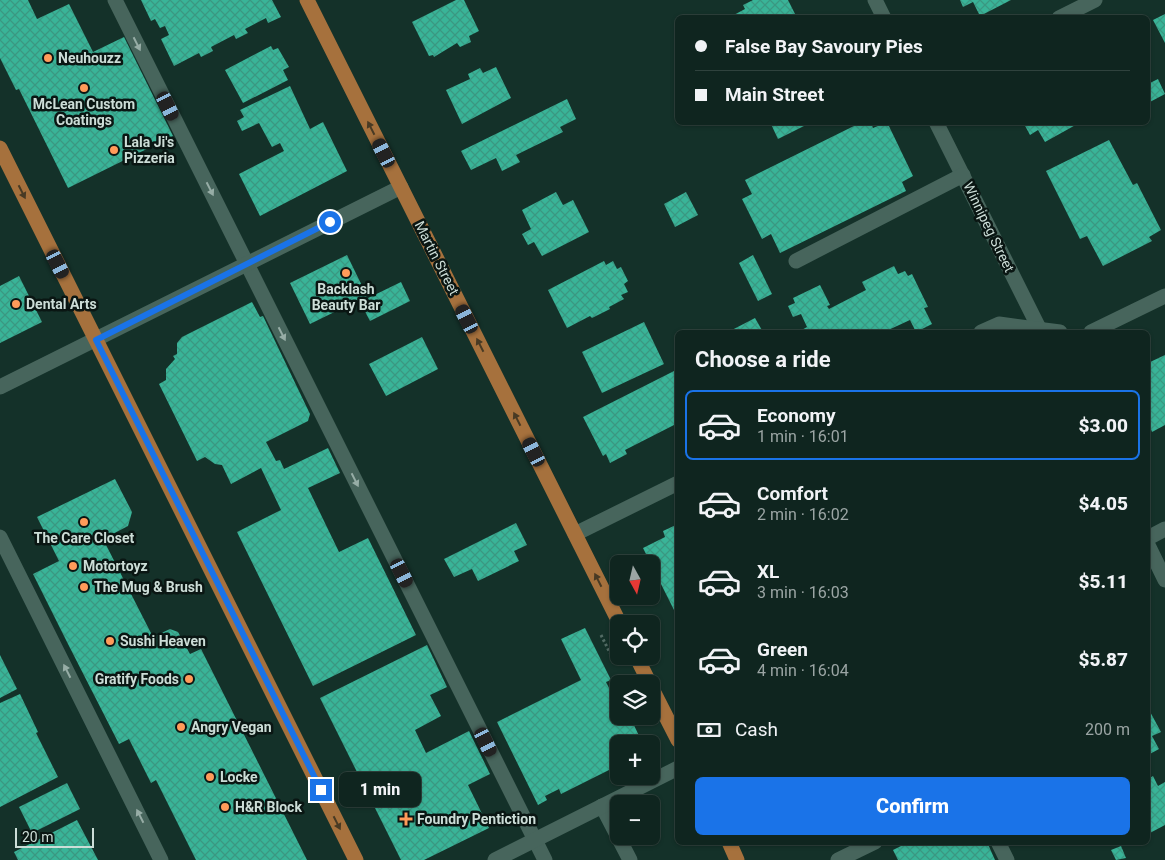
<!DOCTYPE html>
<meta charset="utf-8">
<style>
body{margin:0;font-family:Roboto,sans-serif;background:#182d28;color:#f1f3f6;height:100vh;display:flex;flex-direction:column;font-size:19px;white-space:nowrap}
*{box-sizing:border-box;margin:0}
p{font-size:16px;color:#9ba5a4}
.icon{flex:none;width:28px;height:28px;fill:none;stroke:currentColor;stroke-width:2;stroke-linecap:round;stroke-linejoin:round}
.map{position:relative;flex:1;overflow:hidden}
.sheet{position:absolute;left:675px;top:330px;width:475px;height:515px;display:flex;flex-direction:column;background:#0f251f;border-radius:8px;box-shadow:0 1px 4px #0004,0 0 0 1px #2f423d}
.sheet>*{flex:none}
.top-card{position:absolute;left:675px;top:15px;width:475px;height:110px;border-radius:8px;box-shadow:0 1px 4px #0004,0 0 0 1px #2f423d;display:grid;align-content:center;height:110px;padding:0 20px;background:#0f251f}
.needle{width:32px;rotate:172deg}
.tools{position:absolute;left:610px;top:555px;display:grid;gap:10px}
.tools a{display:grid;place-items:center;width:50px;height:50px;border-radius:8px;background:#0f251f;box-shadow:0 1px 4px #0004,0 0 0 1px #2f423d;font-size:25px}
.scale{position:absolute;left:15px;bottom:12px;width:79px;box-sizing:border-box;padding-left:5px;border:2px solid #ccddd7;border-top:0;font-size:14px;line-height:18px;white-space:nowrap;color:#ccddd7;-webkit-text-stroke:4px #0a1613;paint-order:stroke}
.end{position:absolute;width:22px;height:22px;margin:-11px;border:6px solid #1a73e8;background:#fff;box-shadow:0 0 0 2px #fff}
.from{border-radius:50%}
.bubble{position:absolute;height:35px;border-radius:8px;background:#0f251f;box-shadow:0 1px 4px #0004,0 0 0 1px #2f423d;font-size:16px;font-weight:800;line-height:35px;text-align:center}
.car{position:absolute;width:15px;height:30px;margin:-15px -8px;border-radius:6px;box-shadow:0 0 4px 1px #0007;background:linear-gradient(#222 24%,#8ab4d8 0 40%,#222 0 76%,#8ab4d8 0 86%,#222 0)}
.top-card b{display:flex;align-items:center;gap:18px;height:48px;font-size:19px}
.top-card b+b{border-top:1px solid #2f423d}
.top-card i{width:12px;height:12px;background:#f1f3f6}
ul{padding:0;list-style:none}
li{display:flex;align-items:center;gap:15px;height:70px;margin:0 10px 8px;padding:0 10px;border:2px solid transparent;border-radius:8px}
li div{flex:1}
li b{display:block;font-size:19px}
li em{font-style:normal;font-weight:800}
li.on{border-color:#1a73e8}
li>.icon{width:45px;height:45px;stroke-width:1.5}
h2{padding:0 20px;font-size:22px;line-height:60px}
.pay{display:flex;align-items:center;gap:12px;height:55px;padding:0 20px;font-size:19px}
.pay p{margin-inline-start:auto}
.action{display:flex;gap:10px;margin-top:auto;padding:10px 20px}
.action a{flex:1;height:58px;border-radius:8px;background:#1a73e8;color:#fff;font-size:20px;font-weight:800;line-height:58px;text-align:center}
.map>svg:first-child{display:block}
.building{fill:url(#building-cross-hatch)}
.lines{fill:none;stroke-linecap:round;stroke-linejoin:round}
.path{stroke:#526b64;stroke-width:3;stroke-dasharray:2.5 2.5;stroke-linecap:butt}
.minor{stroke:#47655c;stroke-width:15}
.major{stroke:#a6713d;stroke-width:15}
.oneway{fill:#97ada6}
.oneway2{fill:#483a24}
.route{stroke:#1a73e8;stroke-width:6}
.poi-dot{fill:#ff9b5a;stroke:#0a1613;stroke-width:2}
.labels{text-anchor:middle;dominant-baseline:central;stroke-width:5;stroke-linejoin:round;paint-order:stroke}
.poi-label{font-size:14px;font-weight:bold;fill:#ccddd7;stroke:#0a1613;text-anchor:start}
.street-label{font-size:14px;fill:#ccddd7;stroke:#0a1613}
</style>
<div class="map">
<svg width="1165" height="860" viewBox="0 0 1165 860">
<defs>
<pattern id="building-cross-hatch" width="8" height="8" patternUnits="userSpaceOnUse" patternTransform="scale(1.25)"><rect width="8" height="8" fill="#39b498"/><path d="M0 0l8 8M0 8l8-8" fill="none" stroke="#3a9882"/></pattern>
</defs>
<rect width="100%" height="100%" fill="#143129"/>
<g class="building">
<polygon points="0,0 28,0 37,19 69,4 93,52 124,37 173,136 68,188 19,89 16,90 0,58"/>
<polygon points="141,0 272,0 281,17 268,23 266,18 245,29 248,33 236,39 234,35 211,47 213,51 201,57 199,53 174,66 161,39 169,35 165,26 160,28 155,19 151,21"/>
<polygon points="456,0 464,0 479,31 469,36 471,42 460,47 457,43 434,57 433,55 429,56 412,22"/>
<polygon points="753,0 788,0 797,18 728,18 745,9 743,5"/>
<polygon points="960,0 1011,0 980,16 973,2 963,7"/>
<polygon points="1165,14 1165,43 1153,20"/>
<polygon points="271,46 273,50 278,48 289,67 283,70 288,80 243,103 225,70"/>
<polygon points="496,67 511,98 462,124 446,90 470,79 468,74 480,68 483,73"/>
<polygon points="1158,79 1165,94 1148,103 1148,84"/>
<polygon points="290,86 310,129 323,122 347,171 260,216 239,174 284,151 280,143 272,147 259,123 242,131 237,121 244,117 240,110"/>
<polygon points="567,99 576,119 560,127 563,132 516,155 520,162 502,171 496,158 471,170 461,151"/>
<polygon points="770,122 812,122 778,139"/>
<polygon points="862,122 871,122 873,128 887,122 913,176 902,182 906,191 780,253 771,234 762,239 742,199 752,194 745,180"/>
<polygon points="1023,122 1081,122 1045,142 1038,130 1030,135"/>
<polygon points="1109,140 1133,185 1137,183 1161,230 1149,237 1152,241 1103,266 1087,236 1080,239 1046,171"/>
<polygon points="556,192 563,205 573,200 589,232 542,256 534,242 528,245 522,234 531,229 522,210"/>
<polygon points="686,192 698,215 675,227 664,204"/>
<polygon points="347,255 367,296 310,324 290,283"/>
<polygon points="753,255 772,294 758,301 739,263"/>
<polygon points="604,261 606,265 613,261 617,269 621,267 628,281 624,284 628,292 621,295 624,299 609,307 610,309 592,318 590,316 567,328 548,290"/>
<polygon points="894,266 898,274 905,271 908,276 912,274 928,307 924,308 932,324 916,332 910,320 884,332 801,332 800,331 807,327 801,314 793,317 788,306 795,303 793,298 820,285 830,305 827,306 829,309 866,290 862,282"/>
<polygon points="19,276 42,322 0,343 0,286"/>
<polygon points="401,282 410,301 370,321 360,302"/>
<polygon points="252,302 260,317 263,316 310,414 308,421 266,442 276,461 280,460 284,469 328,448 340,473 308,488 339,552 368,538 416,635 313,686 237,532 281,510 261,468 231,484 222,465 215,464 205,457 197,461 159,384 166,380 166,369 175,359 173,356 177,354 177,343 182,337"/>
<polygon points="755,318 763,332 731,332 730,331"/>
<polygon points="644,322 664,364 602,393 582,352"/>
<polygon points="422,337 438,369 386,396 369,364"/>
<polygon points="1165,355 1165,425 1152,432 1148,421 1148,363"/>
<polygon points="678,369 678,432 674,425 625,450 627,454 610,463 606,454 603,456 583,417"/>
<polygon points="115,479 132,512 128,526 103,539 153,637 170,629 178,632 190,654 201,649 307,860 196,860 156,780 151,783 129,739 119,744 68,644 33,574 59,561 37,517"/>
<polygon points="516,523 527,545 514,551 519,561 478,581 472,569 454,577 444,559"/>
<polygon points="678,524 678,618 643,548 665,537 663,531"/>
<polygon points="585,628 611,680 606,682 619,708 619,716 623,716 625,720 630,717 643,744 619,744 619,765 561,794 559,789 545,796 547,800 538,805 497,722 581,680 561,639"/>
<polygon points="427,645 447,687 430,695 441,716 415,730 426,753 469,731 490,774 468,785 489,828 424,860 401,860 320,698"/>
<polygon points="0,655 17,689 0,698"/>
<polygon points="20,694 38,732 36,733 58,777 0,807 0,703"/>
<polygon points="1148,708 1161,732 1152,736 1159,749 1148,755"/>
<polygon points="1153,776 1158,786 1165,782 1165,825 1148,834 1148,779"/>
<polygon points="67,783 80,809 32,833 19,807"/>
<polygon points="77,820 98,860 18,860 14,852"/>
<polygon points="909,842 987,842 995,860 898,860 893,850"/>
<polygon points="1121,846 1126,858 1116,860 1111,850"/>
</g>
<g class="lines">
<polyline class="path" points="601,635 615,663"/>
<g class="minor">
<polyline points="115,0 545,860"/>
<polyline points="875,0 884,18"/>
<polyline points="1059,18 1095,0"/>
<polyline points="936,122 1041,332"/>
<polyline points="796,261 963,175"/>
<polyline points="981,332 999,324 1060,332"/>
<polyline points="1091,332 1165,296"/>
<polyline points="0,387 401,187"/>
<polyline points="575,534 678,483"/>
<polyline points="0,537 161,860"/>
<polyline points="1148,538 1165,529"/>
<polyline points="1148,545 1165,580"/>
<polyline points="602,806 630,860"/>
<polyline points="998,842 1007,860"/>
<polyline points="495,860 678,768"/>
<polyline points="838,860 875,842"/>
</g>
<g class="major">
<polyline points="307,0 620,624"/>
<polyline points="0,148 356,860"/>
<polyline points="636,656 650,684"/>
<polyline points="651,687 678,740"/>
<polyline points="729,842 737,860"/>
</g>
</g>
<defs><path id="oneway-solid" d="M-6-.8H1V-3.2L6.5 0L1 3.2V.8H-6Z" transform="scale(1.25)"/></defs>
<g class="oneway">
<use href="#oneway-solid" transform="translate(137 44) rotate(63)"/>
<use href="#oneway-solid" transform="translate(210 189) rotate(63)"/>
<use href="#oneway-solid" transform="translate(282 334) rotate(63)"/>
<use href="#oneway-solid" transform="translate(355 480) rotate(63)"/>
<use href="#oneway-solid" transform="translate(67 671) rotate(-117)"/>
<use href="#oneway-solid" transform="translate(140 816) rotate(-117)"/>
</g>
<g class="oneway2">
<use href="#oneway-solid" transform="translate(371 128) rotate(-117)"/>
<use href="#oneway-solid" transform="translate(22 192) rotate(63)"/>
<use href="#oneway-solid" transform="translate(480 345) rotate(-117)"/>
<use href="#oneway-solid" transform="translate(517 419) rotate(-117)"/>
<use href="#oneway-solid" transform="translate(598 580) rotate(-117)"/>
<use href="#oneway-solid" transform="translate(337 823) rotate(63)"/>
</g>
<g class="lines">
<polyline class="route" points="321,790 96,340 330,222"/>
</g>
<g class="poi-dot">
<circle cx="48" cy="58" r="5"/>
<circle cx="84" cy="88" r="5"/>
<circle cx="114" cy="150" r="5"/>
<circle cx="346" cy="273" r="5"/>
<circle cx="16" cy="304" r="5"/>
<circle cx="84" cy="522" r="5"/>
<circle cx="73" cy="566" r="5"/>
<circle cx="84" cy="587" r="5"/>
<circle cx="110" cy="641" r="5"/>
<circle cx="189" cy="679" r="5"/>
<circle cx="181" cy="727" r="5"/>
<circle cx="210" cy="777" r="5"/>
<circle cx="225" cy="807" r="5"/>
<path d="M403.5 811.5h5v5h5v5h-5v5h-5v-5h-5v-5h5z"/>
</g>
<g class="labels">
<g class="poi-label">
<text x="58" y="58">Neuhouzz</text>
<text x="84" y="104" text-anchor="middle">McLean Custom<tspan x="84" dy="16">Coatings</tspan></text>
<text x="124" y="142">Lala Ji's<tspan x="124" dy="16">Pizzeria</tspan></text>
<text x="346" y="289" text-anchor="middle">Backlash<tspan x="346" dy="16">Beauty Bar</tspan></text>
<text x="26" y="304">Dental Arts</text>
<text x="84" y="538" text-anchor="middle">The Care Closet</text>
<text x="83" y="566">Motortoyz</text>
<text x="94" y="587">The Mug &amp; Brush</text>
<text x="120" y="641">Sushi Heaven</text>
<text x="179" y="679" text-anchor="end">Gratify Foods</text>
<text x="191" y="727">Angry Vegan</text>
<text x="220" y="777">Locke</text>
<text x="235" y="807">H&amp;R Block</text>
<text x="417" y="819">Foundry Pentiction</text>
</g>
<g class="street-label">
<text transform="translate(989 227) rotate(64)">Winnipeg Street</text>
<text transform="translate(437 258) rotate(63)">Martin Street</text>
</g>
</g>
</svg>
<div class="tools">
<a><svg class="needle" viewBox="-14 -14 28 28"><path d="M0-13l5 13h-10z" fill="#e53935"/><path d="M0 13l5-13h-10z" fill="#9ba5a4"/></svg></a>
<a><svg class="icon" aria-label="locate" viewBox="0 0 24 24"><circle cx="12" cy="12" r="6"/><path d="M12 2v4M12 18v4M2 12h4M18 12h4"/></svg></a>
<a><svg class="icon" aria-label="layers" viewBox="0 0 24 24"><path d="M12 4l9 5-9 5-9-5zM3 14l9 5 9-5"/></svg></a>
<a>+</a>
<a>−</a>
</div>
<div class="scale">20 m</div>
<i class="end from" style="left:330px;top:222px"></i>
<i class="end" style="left:321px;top:790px"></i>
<div class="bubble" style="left:339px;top:772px;width:82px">1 min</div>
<i class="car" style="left:168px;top:106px;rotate:154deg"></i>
<i class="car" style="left:384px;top:153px;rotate:333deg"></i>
<i class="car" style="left:58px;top:264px;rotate:153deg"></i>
<i class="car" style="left:467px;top:319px;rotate:333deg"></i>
<i class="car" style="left:534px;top:452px;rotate:333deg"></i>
<i class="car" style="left:402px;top:573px;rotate:153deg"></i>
<i class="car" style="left:486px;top:742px;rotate:154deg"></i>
<div class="top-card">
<b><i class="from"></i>False Bay Savoury Pies</b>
<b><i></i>Main Street</b>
</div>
<section class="sheet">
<h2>Choose a ride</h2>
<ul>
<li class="on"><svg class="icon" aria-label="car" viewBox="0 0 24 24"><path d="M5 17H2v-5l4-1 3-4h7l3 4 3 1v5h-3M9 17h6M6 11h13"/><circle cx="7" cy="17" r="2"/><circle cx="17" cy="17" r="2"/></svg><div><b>Economy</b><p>1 min · 16:01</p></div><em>$3.00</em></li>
<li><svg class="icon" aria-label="car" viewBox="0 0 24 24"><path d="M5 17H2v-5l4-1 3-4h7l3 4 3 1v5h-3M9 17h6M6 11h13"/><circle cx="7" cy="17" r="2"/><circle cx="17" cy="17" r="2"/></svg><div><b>Comfort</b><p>2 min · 16:02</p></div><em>$4.05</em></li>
<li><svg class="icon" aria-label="car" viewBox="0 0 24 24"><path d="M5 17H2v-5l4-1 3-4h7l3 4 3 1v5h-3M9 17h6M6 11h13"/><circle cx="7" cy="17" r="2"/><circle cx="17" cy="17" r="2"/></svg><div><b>XL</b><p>3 min · 16:03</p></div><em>$5.11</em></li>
<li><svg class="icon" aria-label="car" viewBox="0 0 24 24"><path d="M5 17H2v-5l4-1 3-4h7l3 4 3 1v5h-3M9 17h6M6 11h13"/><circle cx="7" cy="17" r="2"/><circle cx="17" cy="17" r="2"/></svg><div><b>Green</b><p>4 min · 16:04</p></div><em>$5.87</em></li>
</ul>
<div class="pay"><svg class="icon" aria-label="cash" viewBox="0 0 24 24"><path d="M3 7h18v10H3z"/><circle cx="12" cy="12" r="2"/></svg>Cash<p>200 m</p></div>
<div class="action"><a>Confirm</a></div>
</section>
</div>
